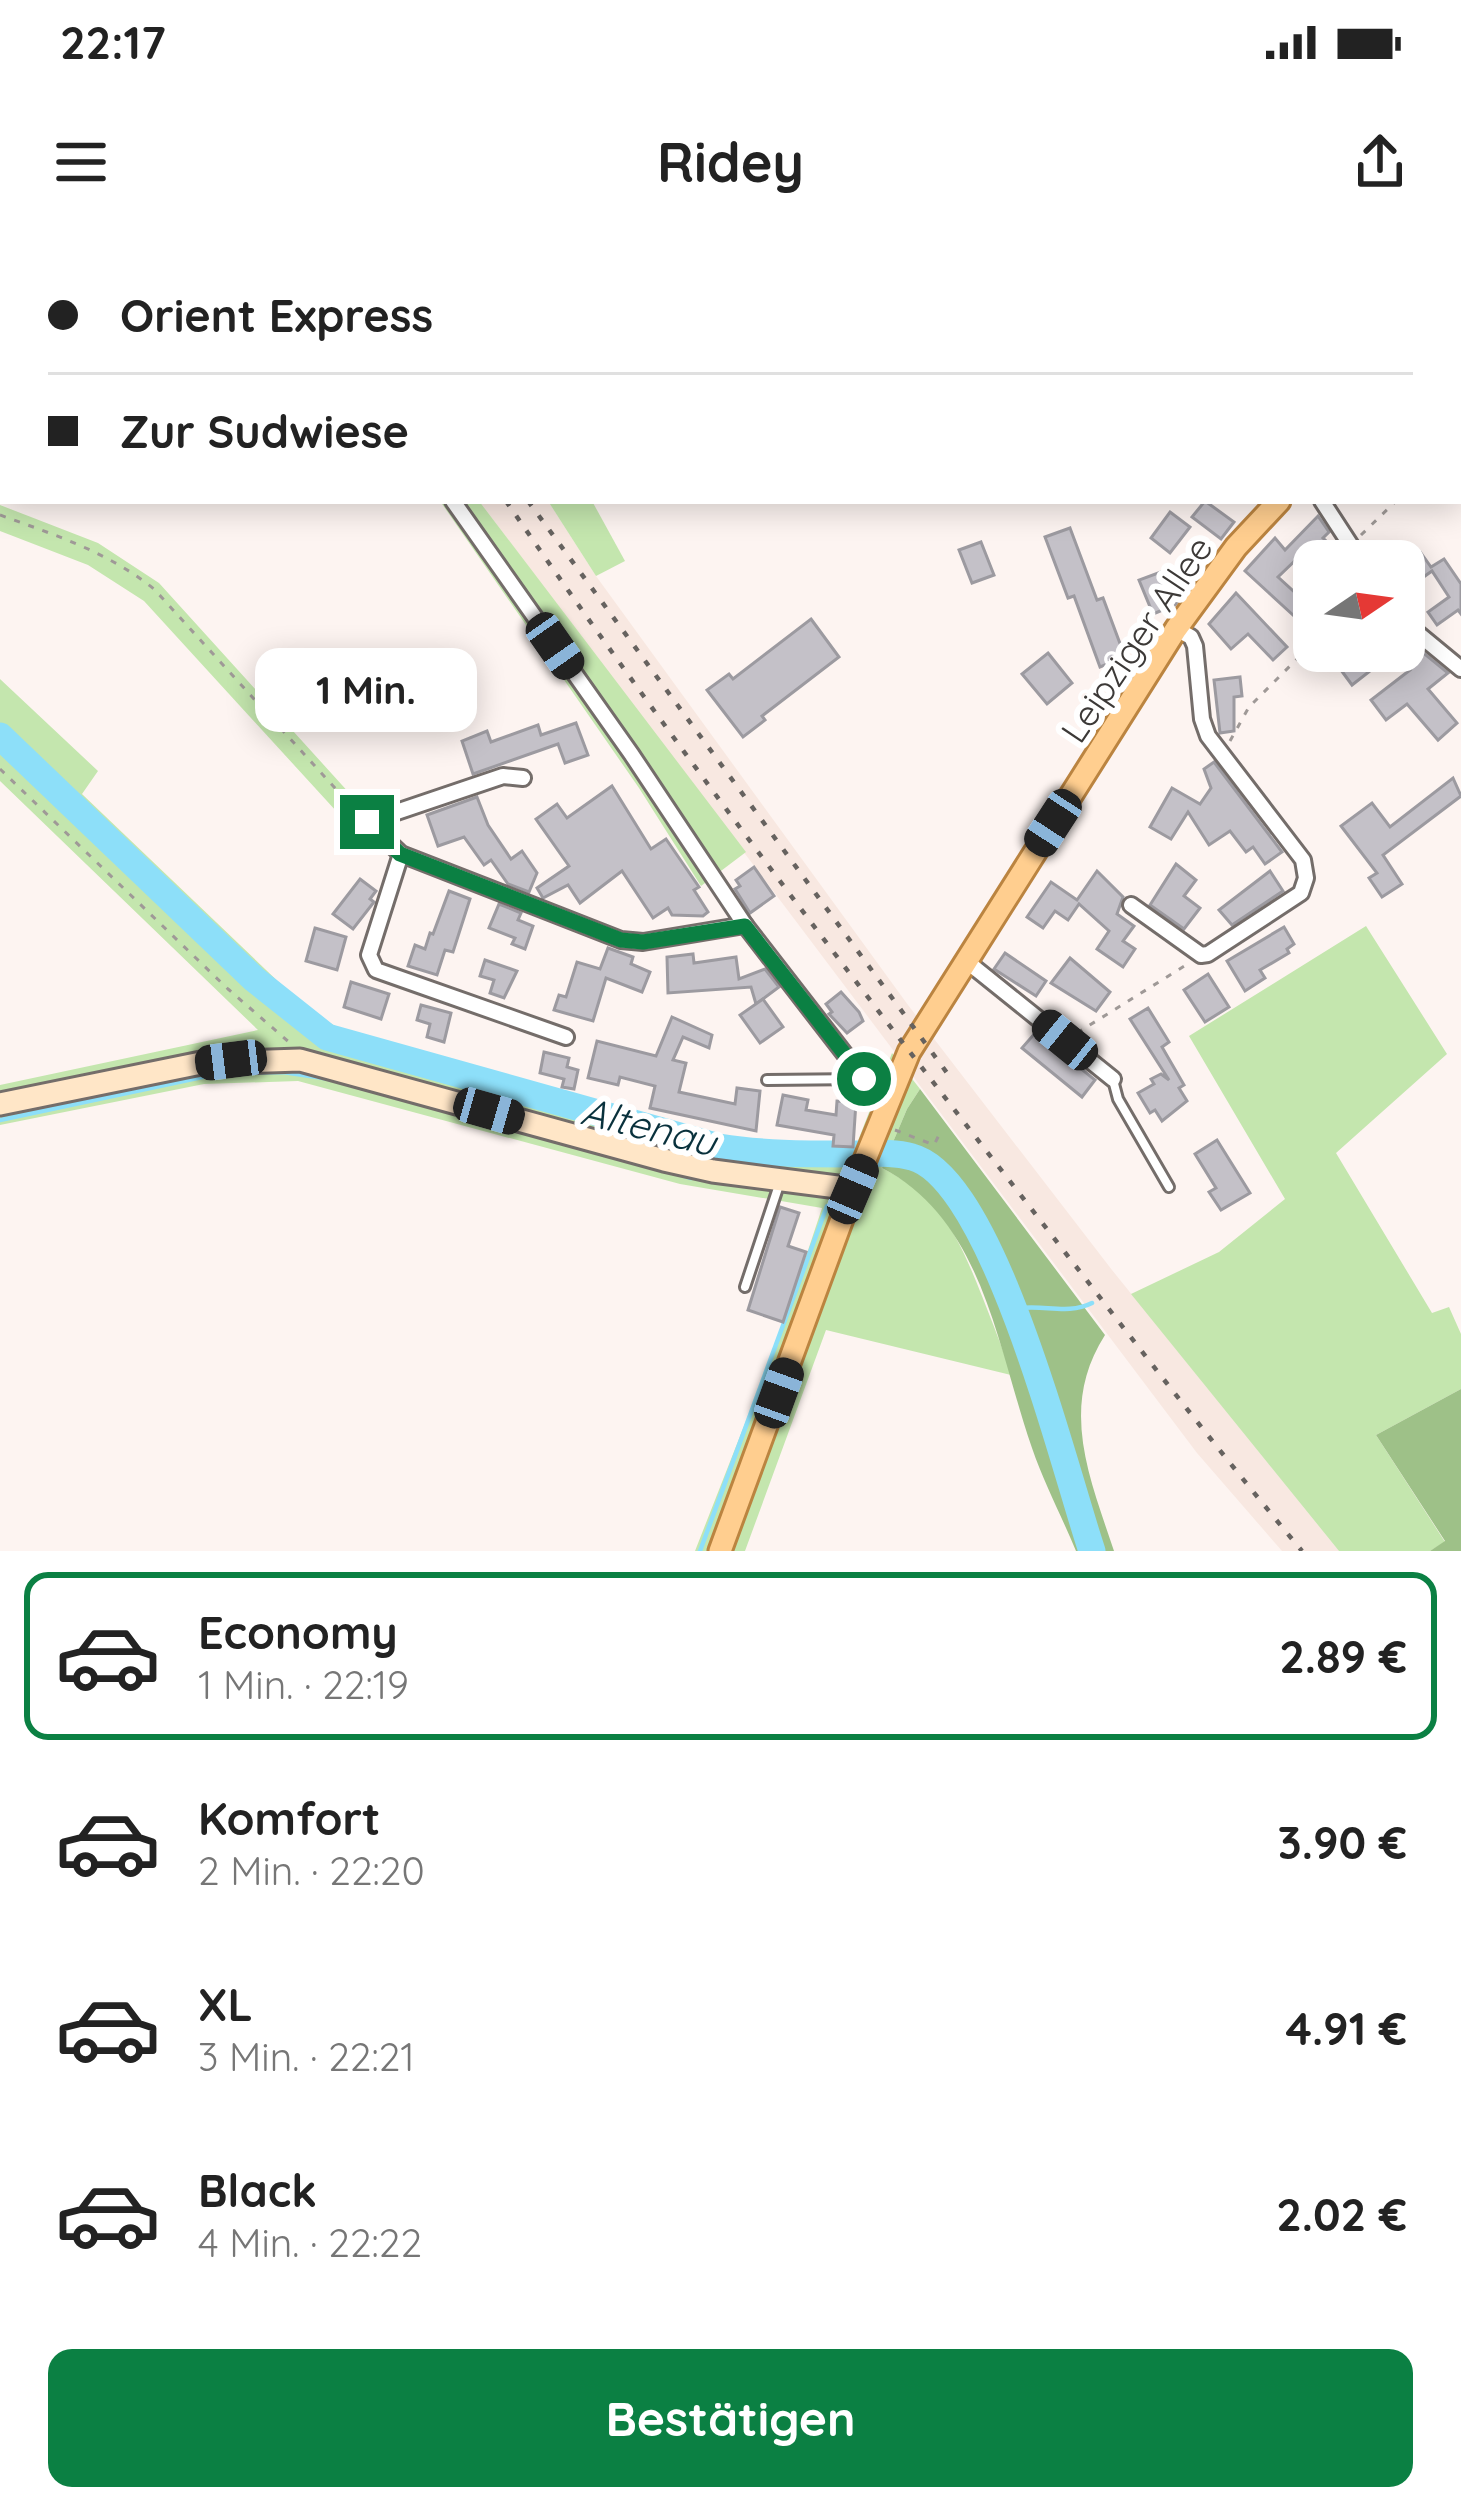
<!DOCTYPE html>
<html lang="de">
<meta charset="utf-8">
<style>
body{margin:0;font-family:Quicksand,sans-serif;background:#f2f2f2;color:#222;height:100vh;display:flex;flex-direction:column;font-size:45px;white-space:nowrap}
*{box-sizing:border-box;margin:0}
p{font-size:39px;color:#767676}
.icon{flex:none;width:66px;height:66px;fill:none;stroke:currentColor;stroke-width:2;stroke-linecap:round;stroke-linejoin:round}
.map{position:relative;height:1311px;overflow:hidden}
.sheet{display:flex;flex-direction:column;background:#fff;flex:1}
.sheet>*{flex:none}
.guide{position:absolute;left:0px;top:0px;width:1461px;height:264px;box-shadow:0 6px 30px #0003;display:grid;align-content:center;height:264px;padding:0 48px;background:#fff}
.needle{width:78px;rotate:77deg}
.tools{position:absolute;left:1293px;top:300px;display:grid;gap:24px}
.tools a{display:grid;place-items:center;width:132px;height:132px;border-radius:24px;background:#fff;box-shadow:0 6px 30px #0003;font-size:60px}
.end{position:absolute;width:54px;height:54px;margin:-27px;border:15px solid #0b8043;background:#fff;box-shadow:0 0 0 6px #fff}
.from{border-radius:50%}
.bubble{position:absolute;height:84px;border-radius:24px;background:#fff;box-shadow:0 6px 30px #0003;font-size:39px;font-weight:700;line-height:84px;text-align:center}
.car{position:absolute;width:36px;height:72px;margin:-36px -18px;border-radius:15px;box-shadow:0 0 9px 3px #0007;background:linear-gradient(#222 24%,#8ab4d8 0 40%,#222 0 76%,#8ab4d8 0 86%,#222 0)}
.guide b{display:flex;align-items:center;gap:42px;height:114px;font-size:45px}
.guide b+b{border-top:3px solid #e0e0e0}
.guide i{width:30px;height:30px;background:#222}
ul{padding:21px 0 0;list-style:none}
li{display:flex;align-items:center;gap:36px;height:168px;margin:0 24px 18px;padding:0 24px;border:6px solid transparent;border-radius:24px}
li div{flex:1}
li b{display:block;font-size:45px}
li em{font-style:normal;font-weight:700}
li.current{border-color:#0b8043}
li>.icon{width:108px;height:108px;stroke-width:1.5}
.primary-button{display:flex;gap:24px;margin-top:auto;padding:24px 48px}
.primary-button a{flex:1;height:138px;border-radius:24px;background:#0b8043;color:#fff;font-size:48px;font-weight:700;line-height:138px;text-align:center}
.status{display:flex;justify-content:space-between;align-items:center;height:84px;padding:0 60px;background:#fff;direction:ltr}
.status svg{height:33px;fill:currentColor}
header{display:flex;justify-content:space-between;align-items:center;height:156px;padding:0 48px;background:#fff;font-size:54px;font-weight:700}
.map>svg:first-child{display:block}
.built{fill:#f8e8e1}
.green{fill:#c4e6ae}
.forest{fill:#9ec188}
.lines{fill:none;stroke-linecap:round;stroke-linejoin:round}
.stream{stroke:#8ddff9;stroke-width:4.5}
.river{stroke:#8ddff9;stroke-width:27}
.building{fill:#c4c1c8;stroke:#9c9aa0;stroke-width:3}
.lane-casing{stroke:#746d6a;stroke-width:14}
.street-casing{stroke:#746d6a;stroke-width:20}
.secondary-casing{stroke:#746d6a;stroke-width:27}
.primary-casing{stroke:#bb8440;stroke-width:27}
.path{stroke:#9f9997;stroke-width:3;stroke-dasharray:6 9;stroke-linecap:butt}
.lane{stroke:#fff;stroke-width:8}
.street{stroke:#fff;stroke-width:14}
.secondary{stroke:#ffe6c7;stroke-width:21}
.primary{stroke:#ffce8f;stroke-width:21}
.rail{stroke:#66625f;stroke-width:4.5;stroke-dasharray:6 12;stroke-linecap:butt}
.route{stroke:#0b8043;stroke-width:15}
.labels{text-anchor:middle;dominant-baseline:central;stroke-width:12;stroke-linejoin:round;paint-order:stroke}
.street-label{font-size:36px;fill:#3c3937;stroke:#fff}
.water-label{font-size:39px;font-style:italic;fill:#09313c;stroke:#fff}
</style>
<div class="status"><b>22:17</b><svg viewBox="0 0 49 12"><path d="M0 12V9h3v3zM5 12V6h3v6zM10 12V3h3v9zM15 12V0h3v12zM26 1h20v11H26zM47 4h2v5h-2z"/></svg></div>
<header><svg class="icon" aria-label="menu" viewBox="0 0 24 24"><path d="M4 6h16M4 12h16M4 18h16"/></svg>Ridey<svg class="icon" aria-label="share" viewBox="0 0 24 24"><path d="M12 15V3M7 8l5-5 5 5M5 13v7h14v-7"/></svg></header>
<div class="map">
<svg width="1461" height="1311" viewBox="0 0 1461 1311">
<rect width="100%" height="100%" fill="#fdf4f1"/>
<polygon class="built" points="479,261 548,261 596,336 908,765 1112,1030 1339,1311 1282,1311 1197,1213"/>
<g class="green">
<polygon points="440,261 479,261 746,612 701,646 639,548"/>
<polygon points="548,261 592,261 625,321 596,336"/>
<polygon points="0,265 98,303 159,343 351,555 337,572 144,361 88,325 0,291"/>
<path d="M 0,439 L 98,531 L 82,554 L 310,772 L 348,793 L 735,903 L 854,911 L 892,813 L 920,849 L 907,869 L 882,928 C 942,959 958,996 982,1056 C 992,1082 1003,1108 1011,1135 L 826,1090 L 745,1311 L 695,1311 L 782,1089 L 822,968 L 680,944 L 298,841 L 204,844 L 0,885 L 0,845 L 258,790 L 0,541 Z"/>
<polygon points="1366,686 1447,814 1336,913 1432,1073 1449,1067 1461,1094 1461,1149 1376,1195 1445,1302 1430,1311 1339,1311 1131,1054 1219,1012 1285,959 1189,796"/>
</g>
<g class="forest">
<path d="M 920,849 L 1105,1095 C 1059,1167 1089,1236 1114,1311 L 1076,1311 C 1062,1277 1044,1243 1032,1208 C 997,1108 984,981 882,928 L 907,869 Z"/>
<polygon points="1461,1149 1461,1311 1430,1311 1445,1301 1376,1195"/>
</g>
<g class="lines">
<g class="stream">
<polyline points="0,880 221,833 283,832 330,839 585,909"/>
<polyline points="672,932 691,938"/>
<path d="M 1014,1069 C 1042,1063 1066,1076 1092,1063"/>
<polyline points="700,1311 827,966"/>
</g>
<path class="river" d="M 0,496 L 254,739 L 327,797 L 719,907 C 762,914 804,914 848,914 C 869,914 892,911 912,917 C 994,939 1065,1232 1092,1311"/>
</g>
<g class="building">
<polygon points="1205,261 1234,282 1221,299 1192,277"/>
<polygon points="1170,272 1190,287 1170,313 1151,298"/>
<polygon points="1318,276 1329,292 1323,298 1347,321 1314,321 1304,312 1278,337 1314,370 1314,381 1305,386 1245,331 1275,298 1285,310"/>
<polygon points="1070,288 1097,360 1103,358 1125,417 1100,427 1074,356 1068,358 1045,297"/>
<polygon points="981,302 994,335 972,343 959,310"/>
<polygon points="1421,313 1431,327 1444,319 1461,344 1461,374 1458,370 1437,385 1428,372 1449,357 1432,331 1404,351 1404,327"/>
<polygon points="1169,329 1180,358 1175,365 1153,374 1139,340"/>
<polygon points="1236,353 1287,407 1273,420 1248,394 1231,409 1209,384"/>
<polygon points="811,379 839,417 762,476 765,480 743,497 707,450 729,434 733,439"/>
<polygon points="1404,397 1448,433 1428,449 1457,483 1438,500 1407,464 1386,480 1371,460 1410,430 1391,411 1404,411"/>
<polygon points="1327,411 1355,411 1370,431 1352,445"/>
<polygon points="1048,413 1072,443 1047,464 1022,434"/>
<polygon points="1240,437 1242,456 1234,457 1234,491 1220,493 1214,440"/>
<polygon points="576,483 588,515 565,523 558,504 473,534 462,501 487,491 491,502 538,485 541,495"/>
<polygon points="1214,522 1282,612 1265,624 1253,607 1246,612 1230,591 1209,605 1188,572 1171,599 1150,587 1172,548 1200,564 1211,548 1204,529"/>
<polygon points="1453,538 1461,556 1383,615 1402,644 1382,657 1369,638 1377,633 1341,586 1372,563 1390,587"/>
<polygon points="612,546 651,609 666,599 699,647 694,650 708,672 703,676 672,675 668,668 653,678 622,631 580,663 568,645 543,658 537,648 569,626 536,579 557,564 567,578"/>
<polygon points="477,557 488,585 511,619 522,611 537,633 529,652 508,644 491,620 484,625 464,597 438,606 427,575"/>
<polygon points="1176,624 1196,640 1184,656 1200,668 1184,689 1150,665"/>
<polygon points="754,627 774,656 750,673 735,649 740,646 736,640"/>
<polygon points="1097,631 1123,657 1117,674 1134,686 1123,701 1135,709 1123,727 1097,709 1109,691 1079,664 1068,680 1055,671 1043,688 1027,677 1051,642 1077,660"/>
<polygon points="1270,631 1283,651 1232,685 1219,670"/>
<polygon points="360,639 376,651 370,659 374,662 353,689 333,674"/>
<polygon points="449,651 470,659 453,712 445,710 437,735 408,726 415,705 425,709 430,693 433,694"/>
<polygon points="499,664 521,673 518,680 533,686 525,709 512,704 515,698 489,688"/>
<polygon points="1284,687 1294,704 1287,709 1289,713 1260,730 1265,738 1245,751 1227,721"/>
<polygon points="315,688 346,697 337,730 306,721"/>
<polygon points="608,708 633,717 631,724 650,732 642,752 606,738 593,781 554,770 559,755 566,757 577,722 600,729"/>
<polygon points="1005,713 1046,741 1036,756 994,729"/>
<polygon points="693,714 694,723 736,717 739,739 765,729 779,747 756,764 751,747 668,753 667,717"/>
<polygon points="1070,718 1110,752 1096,771 1051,743"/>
<polygon points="485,720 517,731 504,758 490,753 494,740 480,736"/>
<polygon points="1208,734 1229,767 1205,782 1184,750"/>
<polygon points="351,742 389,754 381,779 344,767"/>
<polygon points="841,752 859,772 863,781 847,793 829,774 832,772 826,764"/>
<polygon points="763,759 783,787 760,803 740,775"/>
<polygon points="421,765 451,773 444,802 427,797 430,784 417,780"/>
<polygon points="1148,768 1169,802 1162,807 1184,845 1179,848 1187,861 1162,881 1155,870 1150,873 1138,853 1154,844 1151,839 1161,834 1169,840 1130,779"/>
<polygon points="672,777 712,795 709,808 683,797 673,820 686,823 679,852 735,864 737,848 760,851 756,891 650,868 655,846 620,837 618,845 588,838 597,801 656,816"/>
<polygon points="1036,792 1095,840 1082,857 1022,808"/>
<polygon points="544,812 569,818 567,827 578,830 574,849 562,847 564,839 540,833"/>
<polygon points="783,855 808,860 806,870 836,875 837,861 856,862 853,907 833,906 834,895 777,885"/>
<polygon points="1217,900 1250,953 1221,970 1209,952 1216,948 1195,914"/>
<polygon points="780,967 799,973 788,1006 806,1012 783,1082 748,1070"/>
</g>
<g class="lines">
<g class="lane-casing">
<g id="lane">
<polyline points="767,840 863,839"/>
<polyline points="1113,840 1118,859 1169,947"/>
<polyline points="745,1047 780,942"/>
</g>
</g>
<g class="street-casing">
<g id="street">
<polyline points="453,261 632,515 745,685 864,839 889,857"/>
<polyline points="1322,261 1361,321"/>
<polyline points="1404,382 1461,429"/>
<polyline points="353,568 401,614 621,700 643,702 745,685"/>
<polyline points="367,582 503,536 523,538"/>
<polyline points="401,614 369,715 376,730 566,797"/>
<polyline points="1131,665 1201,715 1208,714 1301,653 1306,638 1303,620 1208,496 1202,479 1195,406 1191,397 1176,389"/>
<polyline points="965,720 1113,839"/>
</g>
</g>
<g class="secondary-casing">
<polyline id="secondary" points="0,864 201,823 300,820 664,920 713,931 853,949"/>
</g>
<g class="primary-casing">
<g id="primary">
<polyline points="1458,79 1461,76"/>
<polyline points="720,1311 853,949 909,812 1176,389 1236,307 1279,261"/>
</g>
</g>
<g class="path">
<polyline points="271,0 273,3"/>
<polyline points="1088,0 1091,3"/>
<polyline points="1458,204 1461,201"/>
<path d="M 0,275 C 55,295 108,312 154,349 L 344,558"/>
<polyline points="1361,295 1396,261"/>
<polyline points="1230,501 1249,467 1314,402"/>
<polyline points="0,529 228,749 290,803"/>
<polyline points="1077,793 1186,725"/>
<polyline points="895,890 934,905 941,891"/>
</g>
<use href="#lane" class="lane"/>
<use href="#street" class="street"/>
<use href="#secondary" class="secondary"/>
<use href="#primary" class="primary"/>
<g class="rail">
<polyline points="316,0 318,3"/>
<polyline points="343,0 345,3"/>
<path d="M 506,261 C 657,481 818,694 981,904 C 1088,1041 1191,1178 1302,1311"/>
<polyline points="528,261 950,837"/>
</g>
</g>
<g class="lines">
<polyline class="route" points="367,582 400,614 621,700 643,702 745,686 864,839"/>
</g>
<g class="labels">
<g class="street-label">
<text transform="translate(1136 399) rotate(-56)">Leipziger Allee</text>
</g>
<g class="water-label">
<text transform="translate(649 886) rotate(14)">Altenau</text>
</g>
</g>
</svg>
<div class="tools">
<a><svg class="needle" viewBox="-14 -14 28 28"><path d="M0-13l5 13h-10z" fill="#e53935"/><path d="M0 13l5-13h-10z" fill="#767676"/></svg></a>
</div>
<i class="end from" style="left:864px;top:839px"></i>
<i class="end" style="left:367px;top:582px"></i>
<div class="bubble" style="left:255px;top:408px;width:222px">1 Min.</div>
<i class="car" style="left:555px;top:406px;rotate:145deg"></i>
<i class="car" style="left:1053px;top:583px;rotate:213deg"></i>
<i class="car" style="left:1065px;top:800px;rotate:309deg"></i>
<i class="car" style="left:231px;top:820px;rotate:263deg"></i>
<i class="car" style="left:489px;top:871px;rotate:106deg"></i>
<i class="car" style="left:853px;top:949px;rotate:23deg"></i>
<i class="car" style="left:779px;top:1153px;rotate:20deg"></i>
<div class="guide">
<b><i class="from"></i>Orient Express</b>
<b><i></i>Zur Sudwiese</b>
</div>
</div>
<section class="sheet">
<ul>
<li class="current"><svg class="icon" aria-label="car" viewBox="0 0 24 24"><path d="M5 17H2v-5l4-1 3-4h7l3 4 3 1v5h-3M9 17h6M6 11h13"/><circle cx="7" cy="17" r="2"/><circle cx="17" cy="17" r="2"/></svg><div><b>Economy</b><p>1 Min. · 22:19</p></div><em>2.89 €</em></li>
<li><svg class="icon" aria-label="car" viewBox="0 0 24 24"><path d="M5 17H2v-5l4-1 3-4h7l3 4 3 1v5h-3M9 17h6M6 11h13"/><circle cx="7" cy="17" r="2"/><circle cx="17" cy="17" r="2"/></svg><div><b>Komfort</b><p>2 Min. · 22:20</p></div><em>3.90 €</em></li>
<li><svg class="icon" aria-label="car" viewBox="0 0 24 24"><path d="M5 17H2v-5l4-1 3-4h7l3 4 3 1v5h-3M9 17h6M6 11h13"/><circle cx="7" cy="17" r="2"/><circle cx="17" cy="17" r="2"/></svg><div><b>XL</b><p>3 Min. · 22:21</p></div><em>4.91 €</em></li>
<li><svg class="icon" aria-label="car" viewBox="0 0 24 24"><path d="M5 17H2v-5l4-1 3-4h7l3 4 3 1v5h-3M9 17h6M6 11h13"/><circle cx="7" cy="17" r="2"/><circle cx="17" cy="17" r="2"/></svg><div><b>Black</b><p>4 Min. · 22:22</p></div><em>2.02 €</em></li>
</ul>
<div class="primary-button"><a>Bestätigen</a></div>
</section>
